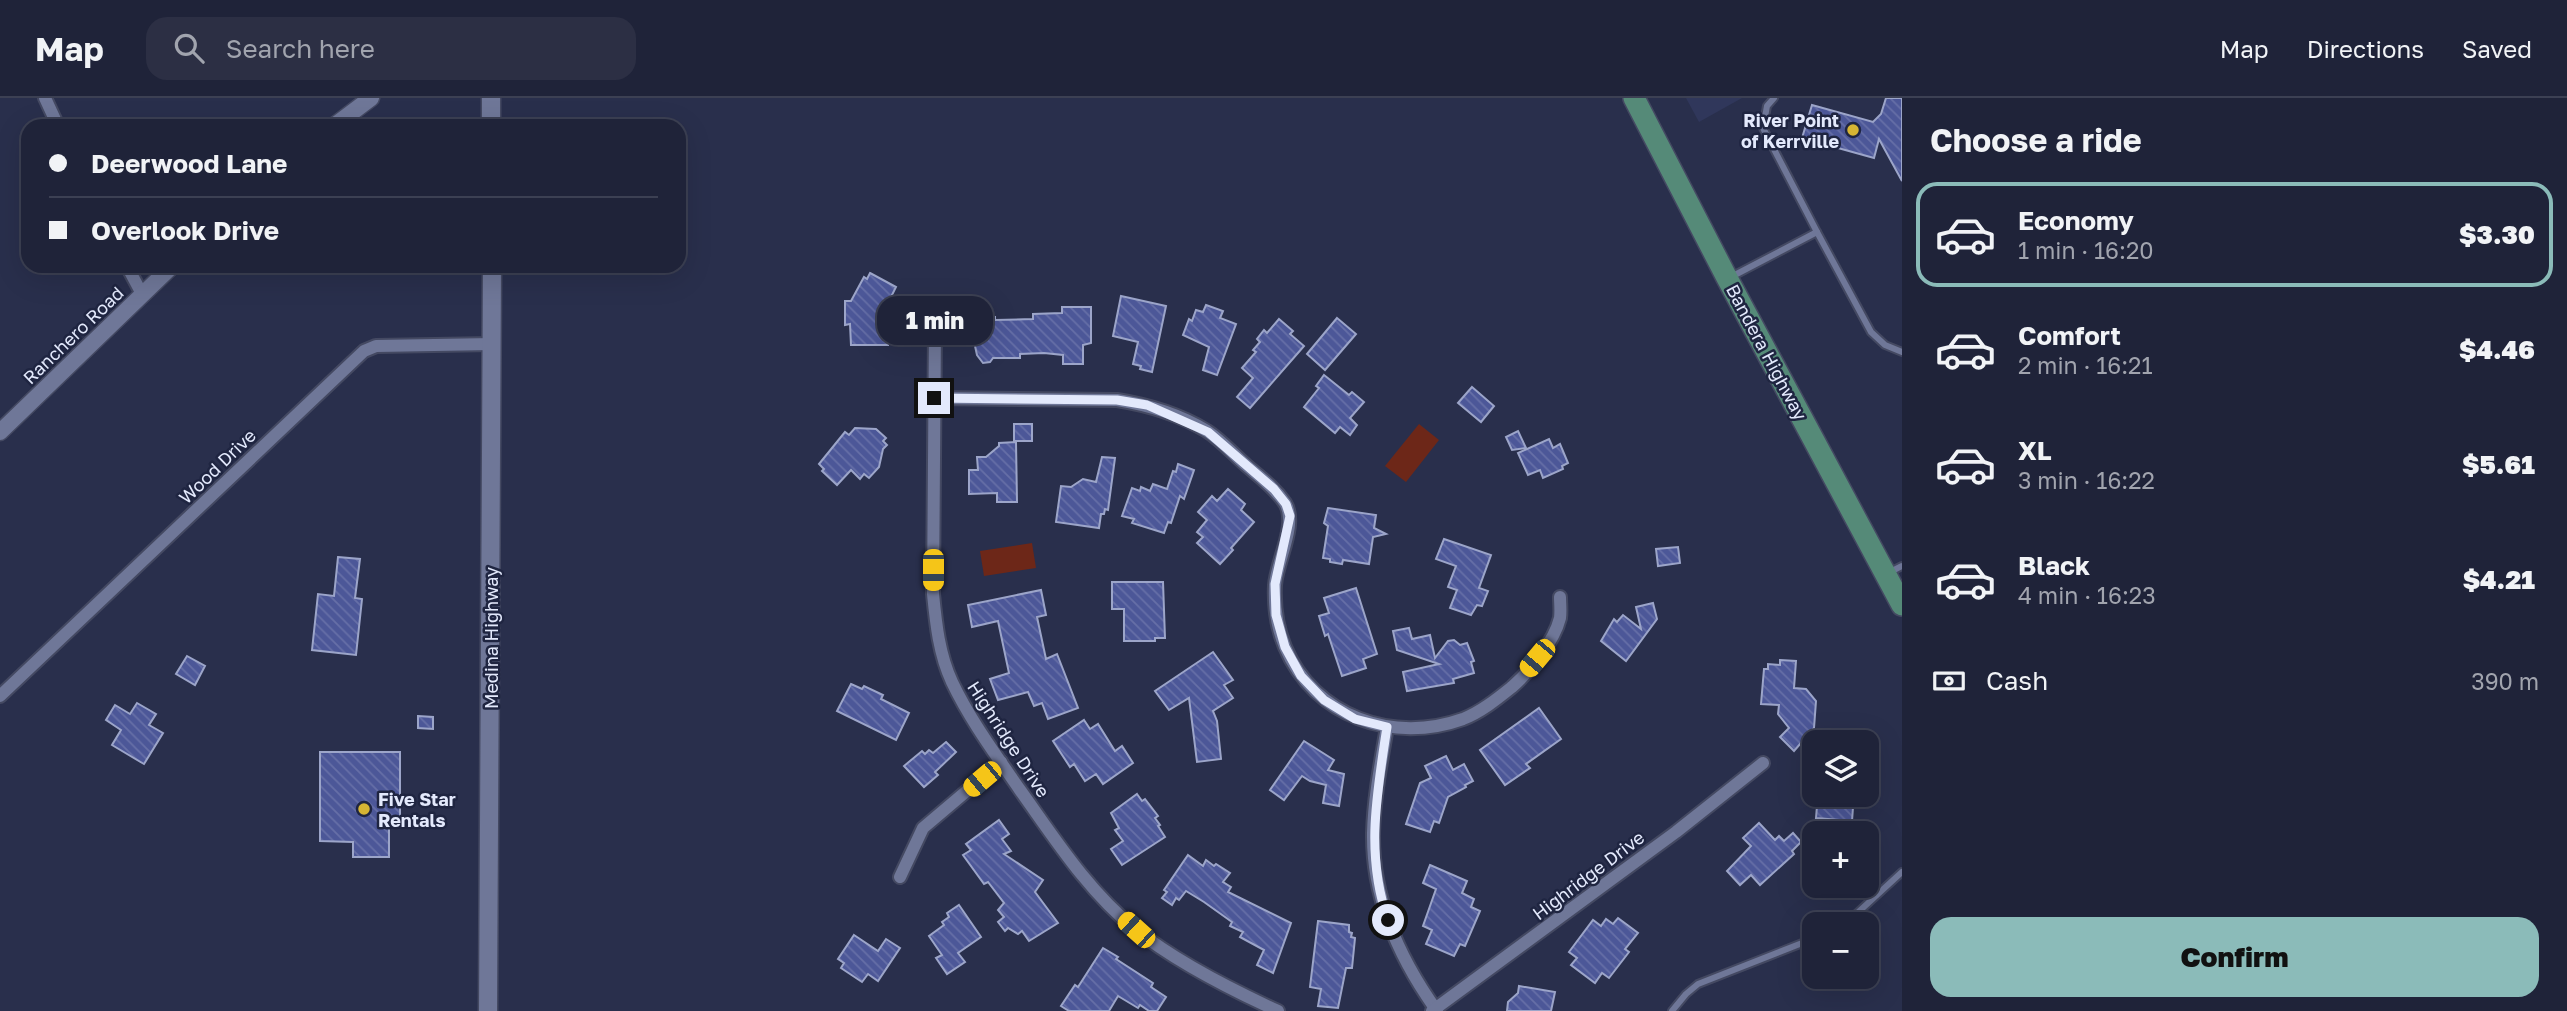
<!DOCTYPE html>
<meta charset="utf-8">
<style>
body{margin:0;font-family:"Golos Text",sans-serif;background:#2c2f44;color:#f1f3f6;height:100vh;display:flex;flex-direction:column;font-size:26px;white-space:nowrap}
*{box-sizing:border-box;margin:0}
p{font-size:23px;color:#a1a4ae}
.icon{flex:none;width:38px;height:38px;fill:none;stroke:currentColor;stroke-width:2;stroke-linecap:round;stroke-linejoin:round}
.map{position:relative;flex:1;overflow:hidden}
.sheet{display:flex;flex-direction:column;background:#1f2339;width:665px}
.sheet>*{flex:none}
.guide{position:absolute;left:21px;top:21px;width:665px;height:154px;border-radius:21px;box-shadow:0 7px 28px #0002,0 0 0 2px #3c4053;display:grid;align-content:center;height:154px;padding:0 28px;background:#1f2339}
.controls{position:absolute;left:1802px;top:632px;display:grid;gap:14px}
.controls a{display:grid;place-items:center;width:77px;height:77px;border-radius:14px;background:#1f2339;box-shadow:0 7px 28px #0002,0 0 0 2px #3c4053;font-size:35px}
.end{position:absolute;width:32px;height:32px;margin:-16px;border:9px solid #e3e9fc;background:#111;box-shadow:0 0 0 4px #111}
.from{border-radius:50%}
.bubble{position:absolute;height:49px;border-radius:21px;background:#1f2339;box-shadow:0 7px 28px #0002,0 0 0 2px #3c4053;font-size:23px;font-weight:800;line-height:49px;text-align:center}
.car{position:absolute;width:21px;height:42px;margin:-21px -10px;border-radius:9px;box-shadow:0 0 5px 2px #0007;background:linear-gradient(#f5c518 24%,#345 0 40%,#f5c518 0 76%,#345 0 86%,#f5c518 0)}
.guide b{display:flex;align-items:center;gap:24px;height:66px;font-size:26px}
.guide b+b{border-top:2px solid #3c4053}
.guide i{width:18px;height:18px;background:#f1f3f6}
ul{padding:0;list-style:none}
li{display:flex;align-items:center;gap:21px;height:105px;margin:0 14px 10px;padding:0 14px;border:4px solid transparent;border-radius:21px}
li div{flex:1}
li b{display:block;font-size:26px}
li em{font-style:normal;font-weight:800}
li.current{border-color:#8bbbb9}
li>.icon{width:63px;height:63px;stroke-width:1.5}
h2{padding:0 28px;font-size:32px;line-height:84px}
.pay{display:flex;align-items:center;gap:18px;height:77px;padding:0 28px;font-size:26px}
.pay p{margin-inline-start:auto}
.cta{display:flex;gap:14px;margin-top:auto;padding:14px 28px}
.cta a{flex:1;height:80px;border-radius:21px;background:#8bbbb9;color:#111;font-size:28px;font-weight:800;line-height:80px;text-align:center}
header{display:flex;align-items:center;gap:42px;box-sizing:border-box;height:98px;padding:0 35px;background:#1f2339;border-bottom:2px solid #3c4053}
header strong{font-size:33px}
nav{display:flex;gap:38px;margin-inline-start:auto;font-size:24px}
.search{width:490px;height:63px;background:#2c2f44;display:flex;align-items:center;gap:18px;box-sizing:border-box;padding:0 24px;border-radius:21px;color:#a1a4ae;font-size:26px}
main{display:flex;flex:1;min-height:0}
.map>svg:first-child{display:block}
.built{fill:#30375b}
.garden{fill:#6d2718}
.building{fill:url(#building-back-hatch);stroke:#9ca5c9;stroke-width:2}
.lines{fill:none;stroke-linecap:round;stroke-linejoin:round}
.service-casing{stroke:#444962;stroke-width:10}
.minor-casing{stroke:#444962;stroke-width:16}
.tertiary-casing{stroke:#444962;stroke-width:19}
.secondary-casing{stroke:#444962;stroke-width:21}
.primary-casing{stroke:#444962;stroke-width:24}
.service{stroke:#6f7798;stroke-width:6}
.minor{stroke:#6f7798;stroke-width:12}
.tertiary{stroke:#6f7798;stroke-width:16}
.secondary{stroke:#6f7798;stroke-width:18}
.primary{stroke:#558a78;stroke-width:21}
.route{stroke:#e3e9fc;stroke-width:9}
.poi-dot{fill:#d6b534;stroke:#1f2541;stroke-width:2.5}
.labels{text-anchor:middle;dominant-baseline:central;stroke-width:5;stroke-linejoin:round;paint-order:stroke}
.poi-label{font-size:18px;font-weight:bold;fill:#e3e9fc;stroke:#1f2541;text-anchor:end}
.street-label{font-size:18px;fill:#e3e9fc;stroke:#1f2541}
</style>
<header>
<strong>Map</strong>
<div class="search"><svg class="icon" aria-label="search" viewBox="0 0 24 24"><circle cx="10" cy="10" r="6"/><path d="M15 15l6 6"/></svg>Search here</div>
<nav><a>Map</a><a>Directions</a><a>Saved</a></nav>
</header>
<main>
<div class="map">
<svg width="1902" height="913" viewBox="0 0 1902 913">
<defs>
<pattern id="building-back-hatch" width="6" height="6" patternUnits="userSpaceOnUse" patternTransform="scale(1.75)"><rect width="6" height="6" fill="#4c5798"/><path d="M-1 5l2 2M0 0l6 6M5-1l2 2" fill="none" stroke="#666fa7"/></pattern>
</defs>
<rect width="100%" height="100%" fill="#292f4c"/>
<polygon class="built" points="1686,0 1742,0 1699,24"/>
<g class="garden">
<polygon points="1419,326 1439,342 1406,384 1385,368"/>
<polygon points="1032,445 1036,470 984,478 980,453"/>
</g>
<g class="building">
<polygon points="1886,0 1902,0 1902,83 1879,41 1874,60 1802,40 1812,7 1873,24 1881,16"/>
<polygon points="870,175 896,189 888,205 888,247 851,247 850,226 845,227 845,203 851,203 864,179 867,181"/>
<polygon points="1121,198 1166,208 1152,274 1140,271 1141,268 1133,266 1138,244 1113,238"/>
<polygon points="1206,207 1223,213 1220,220 1236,226 1217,277 1203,272 1209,249 1183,237 1189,221 1192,223 1196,212 1203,214"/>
<polygon points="1062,209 1091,209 1091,245 1083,247 1083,266 1063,266 1063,257 1044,255 1020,256 1020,260 993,260 990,264 983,265 977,257 973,239 962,240 962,217 995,219 995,222 1033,221 1033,216 1062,215"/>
<polygon points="1337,220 1356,236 1325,272 1307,256"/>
<polygon points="1279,221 1293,233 1290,236 1304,248 1250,310 1237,299 1253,280 1242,270 1256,254 1253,252 1260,244 1257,241 1264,232 1267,235"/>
<polygon points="1324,277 1349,297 1352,294 1364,304 1350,320 1357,327 1350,337 1340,329 1335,335 1304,309 1319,290 1316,288"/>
<polygon points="1472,289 1494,308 1481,324 1458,305"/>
<rect x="1014" y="326" width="18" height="17"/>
<polygon points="855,330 876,331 886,340 883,343 887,347 883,351 879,369 869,380 864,376 860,381 851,372 837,387 822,373 824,371 819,366 845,334 849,337"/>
<polygon points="1518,333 1526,350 1512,352 1506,339"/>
<polygon points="1549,341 1553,350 1560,346 1568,365 1562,368 1563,371 1543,380 1540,372 1528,377 1518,355"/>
<polygon points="1016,344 1017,404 997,404 997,395 969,396 969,372 978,372 977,359 986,359 999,348 999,345"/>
<polygon points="1102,359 1115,360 1108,412 1105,411 1104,416 1101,416 1099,430 1056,424 1061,388 1071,389 1083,381 1096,384"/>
<polygon points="1178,366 1194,372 1184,401 1180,398 1171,425 1168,424 1164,435 1132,425 1134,421 1122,418 1132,390 1140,393 1141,389 1150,393 1153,386 1167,391 1173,373 1176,374"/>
<polygon points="1228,391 1245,406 1241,412 1254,424 1231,450 1233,452 1220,466 1197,445 1203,439 1197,434 1207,422 1198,414 1212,398 1217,403"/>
<polygon points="1328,410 1376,417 1374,430 1386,436 1373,439 1369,466 1343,462 1342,466 1330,464 1330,461 1323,460 1328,428 1324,425"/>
<polygon points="1444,441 1491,457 1479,490 1488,493 1482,508 1477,507 1471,517 1450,510 1457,492 1448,489 1456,468 1436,461"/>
<polygon points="1678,449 1680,465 1658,468 1656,451"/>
<polygon points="338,459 360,461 355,500 362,501 356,557 312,552 318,496 334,498"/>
<polygon points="1112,484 1163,484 1165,540 1155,540 1155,543 1124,543 1124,511 1112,511"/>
<polygon points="1356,490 1377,556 1363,561 1366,570 1342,578 1328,536 1325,538 1319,518 1329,515 1324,500"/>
<polygon points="1041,492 1046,517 1037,519 1046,561 1057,556 1078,610 1048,621 1042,605 1034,608 1028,594 998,602 990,581 1009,575 998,523 972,529 968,507"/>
<polygon points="1653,505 1657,521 1626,563 1601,543 1614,521 1617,524 1623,517 1641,531 1636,509"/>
<polygon points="1409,530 1412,541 1430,537 1435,560 1448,543 1454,542 1460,547 1467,545 1474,563 1471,564 1474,575 1453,581 1454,585 1407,593 1403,574 1439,566 1397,552 1393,533"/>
<polygon points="1213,554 1233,582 1224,587 1233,600 1213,613 1217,623 1221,661 1197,664 1189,600 1169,612 1155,593"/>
<polygon points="187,558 205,568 195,587 176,576"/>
<polygon points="1780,562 1796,563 1794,590 1806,591 1816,603 1814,630 1794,653 1780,639 1789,630 1778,616 1779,607 1761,606 1764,571 1768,571 1768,566 1780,567"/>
<polygon points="851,586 862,591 864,588 883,597 881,601 909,615 896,642 837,613"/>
<polygon points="137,605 156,616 149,627 163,635 144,666 112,647 121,632 106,622 115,607 130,616"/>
<polygon points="1539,610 1561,641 1526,666 1530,670 1505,687 1480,652"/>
<polygon points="418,618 433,619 433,631 418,630"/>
<polygon points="1084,622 1090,631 1098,626 1115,653 1122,648 1133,665 1103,686 1096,676 1085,683 1074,666 1070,669 1053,643"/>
<polygon points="1304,643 1334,662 1328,672 1344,676 1339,708 1323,705 1326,687 1310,683 1302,678 1284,702 1270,692"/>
<polygon points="946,644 956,654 935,674 938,677 924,689 904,668 922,653 925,656 929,652 933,655"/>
<polygon points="320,654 400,654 400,717 398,720 389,720 389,759 353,759 353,744 320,743"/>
<polygon points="1446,658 1453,672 1464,666 1473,683 1465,687 1466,689 1448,699 1439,725 1434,723 1430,734 1406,726 1420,685 1431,680 1425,668"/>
<polygon points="1137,696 1142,703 1145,701 1158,718 1155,720 1160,727 1158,728 1165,739 1122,767 1111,751 1123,743 1115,732 1119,730 1111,715"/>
<polygon points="1818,696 1854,696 1852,723 1816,720"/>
<polygon points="999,722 1009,736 1002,741 1011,753 1004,756 1043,782 1035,794 1058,825 1029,843 1022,833 1018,836 1008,830 1005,833 998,824 1004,819 998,812 1004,805 988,784 984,786 963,757 971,752 966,746"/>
<polygon points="1759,725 1775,742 1779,738 1784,743 1793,735 1801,744 1792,753 1794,756 1760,787 1751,777 1740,787 1727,773 1751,748 1743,740"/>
<polygon points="1188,757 1203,768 1206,762 1214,768 1216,766 1230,775 1223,784 1231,789 1228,794 1291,825 1273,875 1257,867 1264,852 1240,839 1243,834 1230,828 1232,824 1204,804 1186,793 1179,802 1176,800 1172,807 1162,800 1167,794 1164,792"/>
<polygon points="1430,767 1467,783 1462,795 1474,801 1471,809 1480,813 1465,848 1460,846 1454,858 1426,846 1432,832 1423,828 1436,791 1423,785"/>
<polygon points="959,807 981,839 958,855 965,864 947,876 936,860 942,857 929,838 944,827 942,824 949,819 947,815"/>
<polygon points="1618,820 1638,835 1625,851 1629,854 1609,880 1602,875 1595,885 1571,867 1577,860 1569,854 1593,822 1601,828 1606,821 1613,826"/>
<polygon points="1318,823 1349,827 1349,834 1352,835 1351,839 1355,840 1352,870 1346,870 1338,910 1318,908 1321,891 1310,889"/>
<polygon points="854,837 878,853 886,841 900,850 878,883 868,876 862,884 841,870 844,865 838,861"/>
<polygon points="1103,850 1118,859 1116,861 1153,885 1151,889 1166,899 1157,913 1149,913 1140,907 1138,910 1118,898 1109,913 1069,913 1061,908 1075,887 1078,889"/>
<polygon points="1519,888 1555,894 1551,913 1507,913 1508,904 1518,895"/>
</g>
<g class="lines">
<g class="service-casing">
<g id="service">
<polyline points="1817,134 1871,234 1885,247 1902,254"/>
<polyline points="1729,180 1817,134 1763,30 1767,8 1774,0"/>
<polyline points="1890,474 1902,468"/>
<polyline points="1840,826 1854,818 1902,774"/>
<polyline points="1672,913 1686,896 1698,886 1815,840"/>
</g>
</g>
<g class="minor-casing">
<g id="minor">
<polyline points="45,0 58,28"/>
<polyline points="127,168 142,196"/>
<path d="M 935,228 L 933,496 C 936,526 939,556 952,584 C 970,622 996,657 1020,692 C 1055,741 1088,793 1135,831 C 1175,863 1232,892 1278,913"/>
<path d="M 934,300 L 1117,302 C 1149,307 1179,316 1207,333 C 1221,342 1234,357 1247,368 C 1260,379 1275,390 1285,405 C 1298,426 1277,462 1275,487 C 1274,508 1277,530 1285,549 C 1314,619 1394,646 1463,621 C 1481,614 1497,601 1512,589 C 1530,573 1554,544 1560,520 C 1561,513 1560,505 1560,499"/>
<polyline points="0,598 364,253 376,248 493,246"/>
<path d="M 1387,629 C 1381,664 1374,699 1373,735 C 1372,801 1399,860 1437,913"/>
<polyline points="900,779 923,730 1001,664"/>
<polyline points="1432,913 1676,734 1763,665"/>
</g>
</g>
<g class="tertiary-casing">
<g id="tertiary">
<polyline points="334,28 371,0"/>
<polyline points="0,334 172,168"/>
</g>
</g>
<g class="secondary-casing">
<g id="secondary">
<polyline points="491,0 491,28"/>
<polyline points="488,913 492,168"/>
</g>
</g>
<g class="primary-casing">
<polyline id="primary" points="1634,0 1727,180 1902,507"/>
</g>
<use href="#service" class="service"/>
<use href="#minor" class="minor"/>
<use href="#tertiary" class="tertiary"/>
<use href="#secondary" class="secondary"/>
<use href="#primary" class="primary"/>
</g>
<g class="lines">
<path class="route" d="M 934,300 L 1117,302 L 1147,307 L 1208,334 L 1274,391 L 1286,406 L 1290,418 L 1275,486 L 1276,517 L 1285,549 L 1301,578 L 1324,602 L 1355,621 L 1387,629 C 1377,695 1365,757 1388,822"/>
</g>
<g class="poi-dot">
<circle cx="1853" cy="32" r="7"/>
<circle cx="364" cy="711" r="7"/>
</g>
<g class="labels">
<g class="poi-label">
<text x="1839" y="22">River Point<tspan x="1839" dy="21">of Kerrville</tspan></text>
<text x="378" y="701" text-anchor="start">Five Star<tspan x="378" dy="21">Rentals</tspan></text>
</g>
<g class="street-label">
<text transform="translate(73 237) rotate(-44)">Ranchero Road</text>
<text transform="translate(1767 254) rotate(62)">Bandera Highway</text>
<text transform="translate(217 368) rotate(-44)">Wood Drive</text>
<text transform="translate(491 540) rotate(-90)">Medina Highway</text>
<text transform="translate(1009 641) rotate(57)">Highridge Drive</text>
<text transform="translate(1588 777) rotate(-37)">Highridge Drive</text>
</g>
</g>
</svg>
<div class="controls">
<a><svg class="icon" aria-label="layers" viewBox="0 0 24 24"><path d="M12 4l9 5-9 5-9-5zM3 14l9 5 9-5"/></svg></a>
<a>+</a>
<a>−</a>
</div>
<i class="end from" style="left:1388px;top:822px"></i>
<i class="end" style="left:934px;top:300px"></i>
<div class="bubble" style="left:877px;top:198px;width:116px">1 min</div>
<i class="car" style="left:933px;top:472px;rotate:180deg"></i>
<i class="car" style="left:1537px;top:560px;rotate:220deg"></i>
<i class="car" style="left:982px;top:681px;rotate:230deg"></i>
<i class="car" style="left:1136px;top:832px;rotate:312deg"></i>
<div class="guide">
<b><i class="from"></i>Deerwood Lane</b>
<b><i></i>Overlook Drive</b>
</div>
</div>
<section class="sheet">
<h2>Choose a ride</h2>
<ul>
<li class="current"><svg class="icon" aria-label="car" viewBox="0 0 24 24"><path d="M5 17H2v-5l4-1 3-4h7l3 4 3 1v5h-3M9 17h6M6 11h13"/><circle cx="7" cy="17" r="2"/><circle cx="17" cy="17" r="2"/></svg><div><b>Economy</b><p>1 min · 16:20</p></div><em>$3.30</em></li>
<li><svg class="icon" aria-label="car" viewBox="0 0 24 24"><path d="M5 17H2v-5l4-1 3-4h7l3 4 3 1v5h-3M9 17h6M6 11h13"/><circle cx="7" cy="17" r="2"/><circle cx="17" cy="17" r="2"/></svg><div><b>Comfort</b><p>2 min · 16:21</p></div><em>$4.46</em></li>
<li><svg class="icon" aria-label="car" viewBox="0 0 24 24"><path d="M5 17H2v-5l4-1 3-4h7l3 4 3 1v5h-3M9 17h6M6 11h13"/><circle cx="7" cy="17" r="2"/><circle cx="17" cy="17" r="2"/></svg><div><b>XL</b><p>3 min · 16:22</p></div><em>$5.61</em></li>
<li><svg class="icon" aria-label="car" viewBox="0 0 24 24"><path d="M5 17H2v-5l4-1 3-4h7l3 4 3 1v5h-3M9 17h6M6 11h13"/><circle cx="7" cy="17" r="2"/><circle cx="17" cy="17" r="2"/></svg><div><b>Black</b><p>4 min · 16:23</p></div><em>$4.21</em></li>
</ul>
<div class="pay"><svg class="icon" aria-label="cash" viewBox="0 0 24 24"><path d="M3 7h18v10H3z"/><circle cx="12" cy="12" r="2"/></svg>Cash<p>390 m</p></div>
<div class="cta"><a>Confirm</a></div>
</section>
</main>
